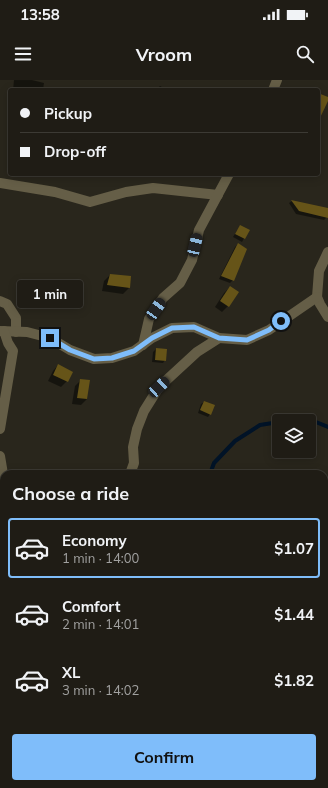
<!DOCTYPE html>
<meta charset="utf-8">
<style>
body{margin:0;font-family:Mulish,sans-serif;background:#27251e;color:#f1f3f6;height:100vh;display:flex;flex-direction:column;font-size:15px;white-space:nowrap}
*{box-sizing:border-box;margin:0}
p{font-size:13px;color:#a1a1a0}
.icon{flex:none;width:22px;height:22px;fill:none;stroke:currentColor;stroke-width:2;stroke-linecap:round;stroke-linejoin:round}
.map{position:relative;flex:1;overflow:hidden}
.details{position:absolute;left:0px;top:390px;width:328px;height:318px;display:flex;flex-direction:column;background:#1f1c15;border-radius:12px 12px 0 0;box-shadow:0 2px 10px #0003,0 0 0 1px #3c3a34}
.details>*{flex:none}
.guide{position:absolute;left:8px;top:8px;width:312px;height:88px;border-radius:4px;box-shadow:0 2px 10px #0003,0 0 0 1px #3c3a34;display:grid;align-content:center;height:88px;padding:0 12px;background:#1f1c15}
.tools{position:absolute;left:272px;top:334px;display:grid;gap:8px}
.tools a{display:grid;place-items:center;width:44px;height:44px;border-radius:4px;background:#1f1c15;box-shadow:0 2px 10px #0003,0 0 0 1px #3c3a34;font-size:20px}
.end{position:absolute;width:18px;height:18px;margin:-9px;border:5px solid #7fbdfa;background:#111;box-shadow:0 0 0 2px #111}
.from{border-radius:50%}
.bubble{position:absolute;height:28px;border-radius:4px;background:#1f1c15;box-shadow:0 2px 10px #0003,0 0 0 1px #3c3a34;font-size:13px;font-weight:700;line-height:28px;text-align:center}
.car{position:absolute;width:12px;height:24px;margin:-12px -6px;border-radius:5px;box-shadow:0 0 3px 1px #0007;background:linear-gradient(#222 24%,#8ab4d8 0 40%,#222 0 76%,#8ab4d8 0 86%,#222 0)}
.guide b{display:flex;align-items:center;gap:14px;height:38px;font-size:15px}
.guide b+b{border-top:1px solid #3c3a34}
.guide i{width:10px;height:10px;background:#f1f3f6}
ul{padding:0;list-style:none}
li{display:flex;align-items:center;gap:12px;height:60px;margin:0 8px 6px;padding:0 4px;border:2px solid transparent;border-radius:4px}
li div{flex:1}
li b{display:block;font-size:15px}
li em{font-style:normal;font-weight:700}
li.active{border-color:#7fbdfa}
li>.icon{width:36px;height:36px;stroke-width:1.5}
h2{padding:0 12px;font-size:18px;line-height:48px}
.button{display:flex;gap:8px;margin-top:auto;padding:8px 12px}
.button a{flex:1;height:46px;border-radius:4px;background:#7fbdfa;color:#111;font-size:16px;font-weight:700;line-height:46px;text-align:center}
.status{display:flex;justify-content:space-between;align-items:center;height:28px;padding:0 20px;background:#1f1c15;direction:ltr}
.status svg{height:11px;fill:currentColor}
header{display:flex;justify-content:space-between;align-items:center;height:52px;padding:0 12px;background:#1f1c15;font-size:18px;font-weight:700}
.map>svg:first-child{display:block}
.shadow{fill:#0007}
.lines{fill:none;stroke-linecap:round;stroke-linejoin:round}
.stream{stroke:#011327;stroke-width:4}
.building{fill:#665418}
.minor{stroke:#655e47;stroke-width:10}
.route{stroke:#7fbdfa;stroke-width:5}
</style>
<div class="status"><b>13:58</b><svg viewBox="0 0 49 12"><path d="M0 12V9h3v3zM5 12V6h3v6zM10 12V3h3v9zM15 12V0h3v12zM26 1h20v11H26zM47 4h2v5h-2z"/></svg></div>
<header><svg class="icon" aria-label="menu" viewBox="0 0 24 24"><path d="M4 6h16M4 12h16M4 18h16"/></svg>Vroom<svg class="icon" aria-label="search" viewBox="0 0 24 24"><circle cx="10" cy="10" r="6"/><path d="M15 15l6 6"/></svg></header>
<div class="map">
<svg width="328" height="708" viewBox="0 0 328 708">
<rect width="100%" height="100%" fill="#29261c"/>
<g class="shadow">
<polygon points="14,0 32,0 44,3 43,10 13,10"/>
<polygon points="160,6 167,10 156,10"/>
<polygon points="292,121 328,129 327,137 324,140 296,134 289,123"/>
<polygon points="240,146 248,151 242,162 233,157"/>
<polygon points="238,164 233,200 230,203 219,199 235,167"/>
<polygon points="110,195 129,208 123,214 102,211 104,201"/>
<polygon points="230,207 228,226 222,232 215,227 224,213"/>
<polygon points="156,269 165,280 163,283 152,282 153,272"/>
<polygon points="58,285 67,301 61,307 48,301 53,291"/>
<polygon points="81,300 87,319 81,325 72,324 75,306"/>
<polygon points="204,322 210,334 208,337 198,333 201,324"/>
<polygon points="255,704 286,704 285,707 291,708 254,708"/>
<polygon points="117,705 118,708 101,708"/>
</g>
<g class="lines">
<g class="stream">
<polyline points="283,341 306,338 328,347"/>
<polyline points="210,394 214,383 235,361 260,345 279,342"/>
<polyline points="0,630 4,624"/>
</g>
</g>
<g class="building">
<polygon points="318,13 328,17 328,21 318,42"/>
<polygon points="291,120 328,128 328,138 299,131"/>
<polygon points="240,145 250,150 245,159 235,154"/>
<polygon points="238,163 247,169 234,201 221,196"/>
<polygon points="110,194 131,196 130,208 107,205"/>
<polygon points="230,206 239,212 229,227 220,221"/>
<polygon points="156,268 167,269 166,281 155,280"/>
<polygon points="58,284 73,292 68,302 53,295"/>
<polygon points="80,299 90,300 87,319 77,318"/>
<polygon points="204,321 215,325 211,335 200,330"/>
</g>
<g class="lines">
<g class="minor">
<polyline points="273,10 277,0"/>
<polyline points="0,103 55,112 90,122 126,112 153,108 218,115"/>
<polyline points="328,172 319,191 317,217 320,224 328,237"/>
<polyline points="0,221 7,224 16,238 16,252"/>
<polyline points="0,251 27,252 50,258 70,270 94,279 112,278 134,271 152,258 172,248 194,247 219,258 247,260 269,250 317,217"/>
<polyline points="143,265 149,239 163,218 180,203 192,180 199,150 229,94"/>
<polyline points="0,349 13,271 8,263 4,251"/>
<polyline points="0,376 3,394 0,421"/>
<polyline points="130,394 134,383 133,367 137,349 144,331 159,307 197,272 219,258"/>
<polyline points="0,433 4,449"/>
<polyline points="324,568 328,569"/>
<polyline points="324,604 328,606"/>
<polyline points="32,704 33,708"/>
<polyline points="133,704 133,708"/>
<polyline points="244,704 245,708"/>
</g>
</g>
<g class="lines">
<polyline class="route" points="50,258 70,270 94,279 112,278 134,271 152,258 172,248 194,247 219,258 247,260 269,250 281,241"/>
</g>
</svg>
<div class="tools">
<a><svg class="icon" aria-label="layers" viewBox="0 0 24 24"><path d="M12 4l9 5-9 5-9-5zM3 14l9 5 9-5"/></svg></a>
</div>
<i class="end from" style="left:281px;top:241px"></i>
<i class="end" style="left:50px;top:258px"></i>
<div class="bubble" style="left:17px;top:200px;width:66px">1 min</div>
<i class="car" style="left:195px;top:165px;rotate:13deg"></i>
<i class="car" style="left:156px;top:229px;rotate:35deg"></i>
<i class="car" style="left:159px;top:307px;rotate:47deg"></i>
<div class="guide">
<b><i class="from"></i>Pickup</b>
<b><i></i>Drop-off</b>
</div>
<section class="details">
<h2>Choose a ride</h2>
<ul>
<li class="active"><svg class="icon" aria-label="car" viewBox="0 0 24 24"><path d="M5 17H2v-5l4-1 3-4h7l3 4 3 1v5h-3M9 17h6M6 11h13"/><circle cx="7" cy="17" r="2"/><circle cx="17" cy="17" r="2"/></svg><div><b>Economy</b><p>1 min · 14:00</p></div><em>$1.07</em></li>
<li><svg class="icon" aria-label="car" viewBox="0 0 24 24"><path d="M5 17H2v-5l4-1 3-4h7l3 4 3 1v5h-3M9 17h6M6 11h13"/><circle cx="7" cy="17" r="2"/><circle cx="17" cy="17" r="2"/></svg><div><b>Comfort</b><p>2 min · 14:01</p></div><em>$1.44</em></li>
<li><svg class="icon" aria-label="car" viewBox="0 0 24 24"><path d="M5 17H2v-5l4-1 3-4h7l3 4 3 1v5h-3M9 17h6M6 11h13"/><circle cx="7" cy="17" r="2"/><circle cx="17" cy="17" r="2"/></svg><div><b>XL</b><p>3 min · 14:02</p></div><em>$1.82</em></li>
</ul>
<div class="button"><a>Confirm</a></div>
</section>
</div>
